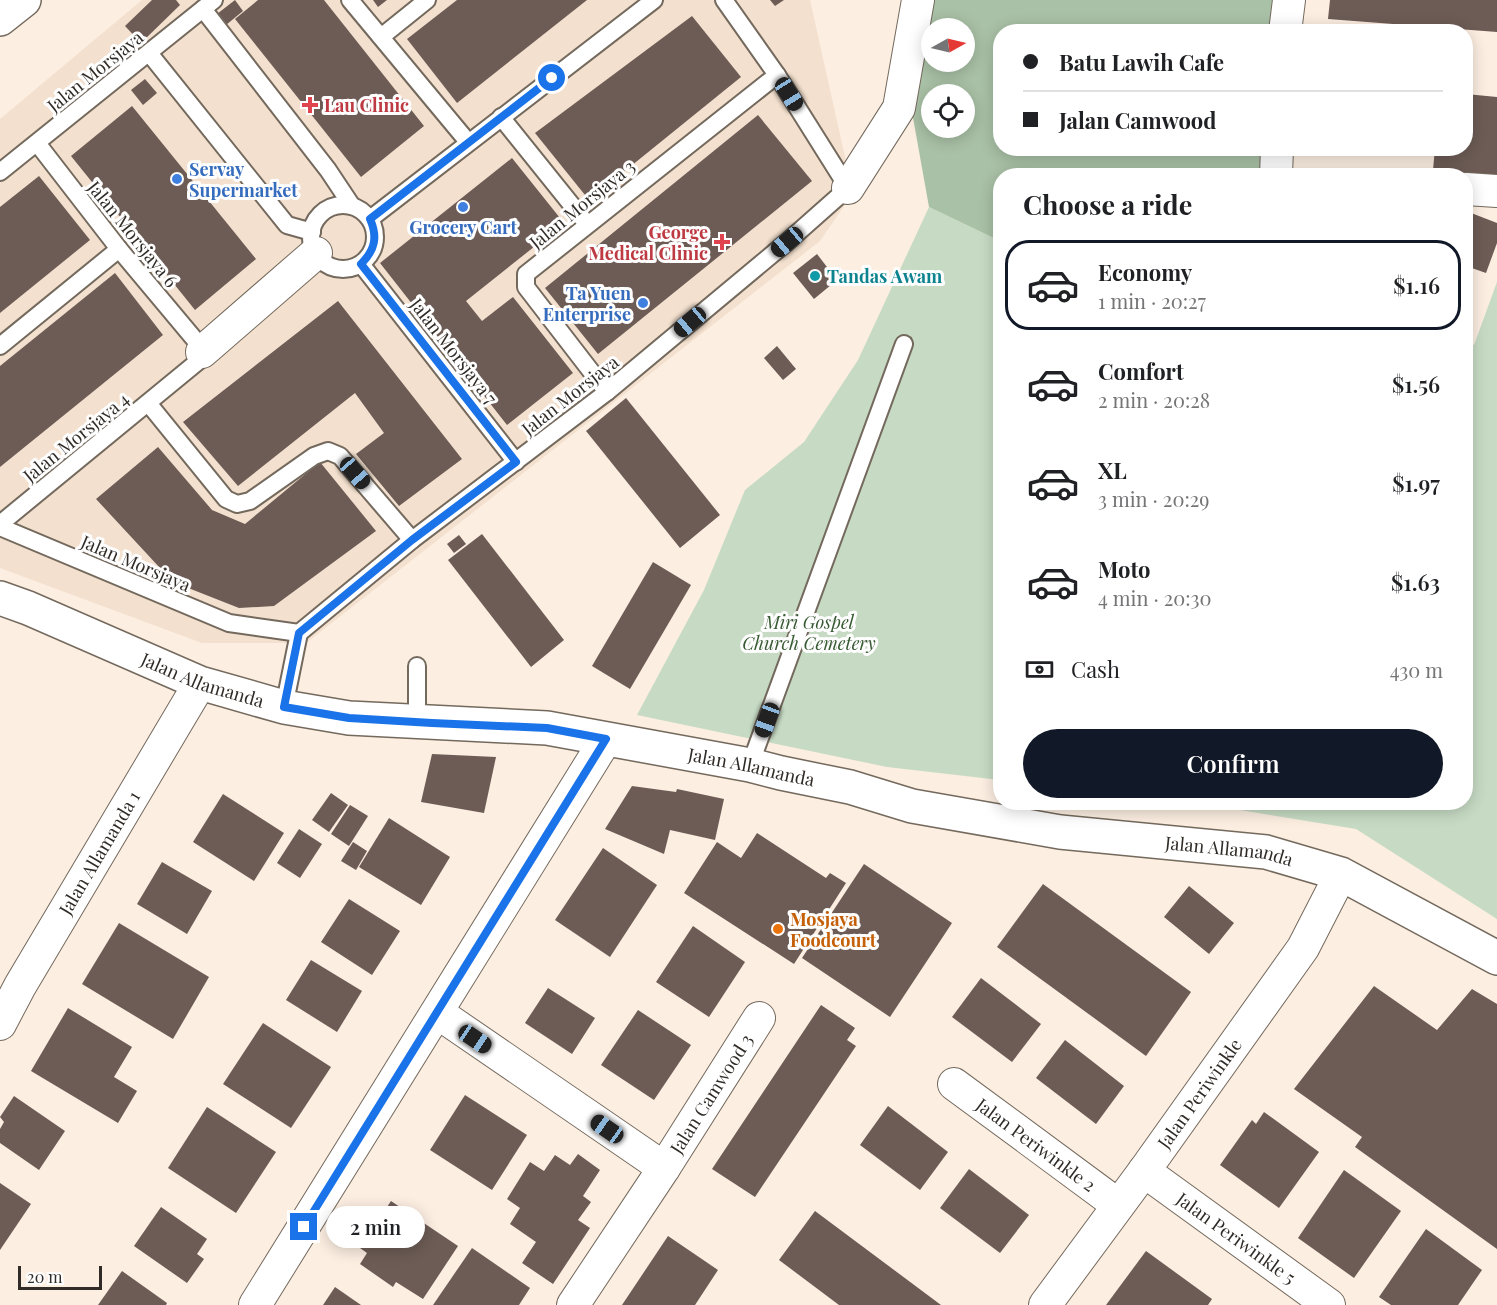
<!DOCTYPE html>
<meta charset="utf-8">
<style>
body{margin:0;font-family:"Playfair Display",serif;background:#f2f2f2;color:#202124;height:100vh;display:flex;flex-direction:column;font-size:22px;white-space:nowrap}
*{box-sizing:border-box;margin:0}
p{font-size:20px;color:#757577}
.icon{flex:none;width:33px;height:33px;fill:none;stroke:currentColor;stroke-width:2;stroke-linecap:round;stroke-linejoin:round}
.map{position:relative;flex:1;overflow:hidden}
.side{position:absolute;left:993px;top:168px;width:480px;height:642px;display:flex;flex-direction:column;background:#fff;border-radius:24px;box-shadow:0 3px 15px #0003}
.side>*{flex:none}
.guide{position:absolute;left:993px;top:24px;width:480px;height:132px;border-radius:24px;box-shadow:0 3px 15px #0003;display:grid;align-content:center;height:132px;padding:0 30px;background:#fff}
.needle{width:39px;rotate:82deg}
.fabs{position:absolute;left:921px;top:18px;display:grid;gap:12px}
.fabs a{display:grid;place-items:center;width:54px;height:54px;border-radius:50%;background:#fff;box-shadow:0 3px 15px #0003;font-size:30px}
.scale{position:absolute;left:18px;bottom:15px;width:84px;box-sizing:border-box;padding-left:6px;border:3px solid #302b26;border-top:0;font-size:16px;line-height:21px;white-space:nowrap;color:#302b26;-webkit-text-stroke:4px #fefefe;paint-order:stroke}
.end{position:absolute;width:27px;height:27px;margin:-14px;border:8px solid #1a73e8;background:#fff;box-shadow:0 0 0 3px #fff}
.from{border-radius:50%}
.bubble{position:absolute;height:42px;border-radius:21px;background:#fff;box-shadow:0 3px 15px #0003;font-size:20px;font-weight:600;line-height:42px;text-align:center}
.car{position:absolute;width:18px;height:36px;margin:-18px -9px;border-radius:8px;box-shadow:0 0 4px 2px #0007;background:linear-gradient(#222 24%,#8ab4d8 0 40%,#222 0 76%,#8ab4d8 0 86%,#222 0)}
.guide b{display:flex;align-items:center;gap:21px;height:57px;font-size:22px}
.guide b+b{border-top:2px solid #e0e0e0}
.guide i{width:15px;height:15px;background:#202124}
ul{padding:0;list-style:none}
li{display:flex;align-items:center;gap:18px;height:90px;margin:0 12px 9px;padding:0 18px;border:3px solid transparent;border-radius:24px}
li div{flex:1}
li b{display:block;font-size:22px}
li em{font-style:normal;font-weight:600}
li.current{border-color:#111827}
li>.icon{width:54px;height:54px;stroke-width:1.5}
h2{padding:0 30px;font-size:27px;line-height:72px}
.pay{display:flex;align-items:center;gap:15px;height:66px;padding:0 30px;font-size:22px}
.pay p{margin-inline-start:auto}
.action{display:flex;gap:12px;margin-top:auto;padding:12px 30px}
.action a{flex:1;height:69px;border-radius:36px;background:#111827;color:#fff;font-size:24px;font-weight:600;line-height:69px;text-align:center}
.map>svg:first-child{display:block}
.built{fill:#f3e0ce}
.green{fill:#c7dbc4}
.forest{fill:#a9c1a6;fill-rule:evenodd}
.building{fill:#6d5c56}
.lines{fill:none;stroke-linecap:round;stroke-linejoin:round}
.lane-casing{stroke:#74695d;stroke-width:20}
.street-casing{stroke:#74695d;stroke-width:34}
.secondary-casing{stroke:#74695d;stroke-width:36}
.highway-casing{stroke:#74695d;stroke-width:36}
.lane{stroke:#fff;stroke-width:16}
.street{stroke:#fff;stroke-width:32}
.secondary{stroke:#fff;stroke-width:33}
.highway{stroke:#fff;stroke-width:33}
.route{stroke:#1a73e8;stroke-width:8}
.health-dot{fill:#e0444e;stroke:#fefefe;stroke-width:2}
.shop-dot{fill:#3f7fe0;stroke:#fefefe;stroke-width:2}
.culture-dot{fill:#0f9aa8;stroke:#fefefe;stroke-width:2}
.food-dot{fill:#e8710a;stroke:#fefefe;stroke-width:2}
.labels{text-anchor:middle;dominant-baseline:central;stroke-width:6;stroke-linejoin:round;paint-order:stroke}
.street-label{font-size:18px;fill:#302b26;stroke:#fefefe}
.health-label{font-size:18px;font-weight:bold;fill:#be3a42;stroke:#fefefe;text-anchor:start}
.shop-label{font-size:18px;font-weight:bold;fill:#366cbe;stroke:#fefefe;text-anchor:start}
.culture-label{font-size:18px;font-weight:bold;fill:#0d838f;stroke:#fefefe;text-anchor:start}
.park-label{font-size:18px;font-style:italic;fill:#375a32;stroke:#fefefe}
.food-label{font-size:18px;font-weight:bold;fill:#c56008;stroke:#fefefe;text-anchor:start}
</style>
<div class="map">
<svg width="1497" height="1305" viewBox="0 0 1497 1305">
<rect width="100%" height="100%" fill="#fceee1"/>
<polygon class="built" points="142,0 810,0 853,193 820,241 306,643 202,643 0,568 0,119"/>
<g class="green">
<polygon points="929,207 1000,241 1000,780 887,767 637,715 704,590 745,490 804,442 858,360"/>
<polygon points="1497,282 1497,919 1356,829 1197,803 1466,802 1466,344 1474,345"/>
</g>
<path class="forest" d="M 931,0 L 1272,0 L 1270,31 L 1000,32 L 1000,148 L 1264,149 L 1263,175 L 1000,176 L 1000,241 L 929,207 L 912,112 ZM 932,28 L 964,28 L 964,62 L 932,62 ZM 932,94 L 964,94 L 964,128 L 932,128 Z"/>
<g class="building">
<polygon points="152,0 176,0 180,5 141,43 125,26"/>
<polygon points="235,0 243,11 226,25 217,14"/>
<polygon points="258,0 324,0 424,126 361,177 235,19"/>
<polygon points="373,0 387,0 378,7"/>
<polygon points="457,0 587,0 457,103 407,39"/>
<polygon points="770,0 784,0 775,6"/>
<polygon points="1330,0 1497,0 1497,32 1328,19"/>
<polygon points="692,16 741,77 589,200 535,133"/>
<polygon points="145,79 157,93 143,105 131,90"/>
<polygon points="1466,94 1497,97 1497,175 1433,170 1435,148 1466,148"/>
<polygon points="132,106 256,259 195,310 71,156"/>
<polygon points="758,115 812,181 598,354 545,288"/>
<polygon points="512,158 564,223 466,301 482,321 513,297 573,373 507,425 380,263"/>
<polygon points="39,176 90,240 0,313 0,207"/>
<polygon points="1466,211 1497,223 1497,243 1486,273 1466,266"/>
<polygon points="817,254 837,280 814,299 793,273"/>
<polygon points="115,273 163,335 0,467 0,366"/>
<polygon points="338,301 462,459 399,506 356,454 384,433 355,393 238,486 183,422"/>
<polygon points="777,346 796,369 783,380 764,358"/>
<polygon points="626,398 720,515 680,548 586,431"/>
<polygon points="158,447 212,510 245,524 320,462 376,531 274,606 239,608 173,582 96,499"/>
<polygon points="482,534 564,640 531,667 448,560"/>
<polygon points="459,535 466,544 454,553 447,544"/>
<polygon points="653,562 691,585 630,689 592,666"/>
<polygon points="432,754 496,757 484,813 421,802"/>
<polygon points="632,786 676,792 677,789 724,799 715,840 670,830 664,854 605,829"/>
<polygon points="331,793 348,805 329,832 312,820"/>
<polygon points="223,794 284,833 254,881 193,842"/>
<polygon points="350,805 368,816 349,846 331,834"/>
<polygon points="389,818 450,857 421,905 359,867"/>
<polygon points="299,829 322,844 300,878 277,863"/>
<polygon points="757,833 826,878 830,873 846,883 794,964 684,893 717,842 741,858"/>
<polygon points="353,842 367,851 356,870 341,861"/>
<polygon points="603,848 657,885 610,957 555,920"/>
<polygon points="162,862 212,891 187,934 137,904"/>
<polygon points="864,864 952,923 890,1017 802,958"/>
<polygon points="1043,884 1191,992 1146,1056 997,947"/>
<polygon points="1189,886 1234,923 1209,954 1164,917"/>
<polygon points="349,899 400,931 372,975 321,942"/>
<polygon points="119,923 209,977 173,1039 82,984"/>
<polygon points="693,926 745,962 709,1017 656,982"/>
<polygon points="311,960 362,991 337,1032 286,1000"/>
<polygon points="981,978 1041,1024 1012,1062 952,1017"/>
<polygon points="1374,986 1437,1030 1472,989 1497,1004 1497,1249 1355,1147 1362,1137 1294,1089"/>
<polygon points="548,988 595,1018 572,1054 525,1023"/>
<polygon points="821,1005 855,1028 847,1040 856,1046 755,1197 712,1169"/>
<polygon points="68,1008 132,1047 114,1077 137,1091 118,1123 31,1071"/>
<polygon points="638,1010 691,1045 654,1100 601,1065"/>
<polygon points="263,1023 331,1067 291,1128 223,1084"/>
<polygon points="1065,1040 1124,1086 1096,1124 1036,1078"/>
<polygon points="465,1095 527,1135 492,1190 430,1150"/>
<polygon points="14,1096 65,1131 39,1170 0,1143 0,1129 4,1122 0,1117"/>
<polygon points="888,1106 948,1152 920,1190 860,1145"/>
<polygon points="207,1107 276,1152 236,1213 168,1168"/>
<polygon points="1264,1112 1319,1152 1279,1208 1220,1165 1252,1120 1256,1124"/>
<polygon points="578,1154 600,1170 583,1196 591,1202 578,1220 590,1228 553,1284 522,1263 536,1242 510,1224 520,1208 507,1199 530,1162 544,1171 555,1155 570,1165"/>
<polygon points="969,1169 1029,1215 1000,1253 940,1208"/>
<polygon points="1344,1170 1401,1211 1354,1278 1298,1238"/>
<polygon points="0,1183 31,1204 0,1250"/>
<polygon points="391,1201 458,1246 423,1299 396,1282 393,1287 360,1264 367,1253 360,1248"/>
<polygon points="161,1207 207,1239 197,1254 204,1259 187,1283 134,1246"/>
<polygon points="815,1211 941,1305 839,1305 779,1260"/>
<polygon points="1426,1229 1482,1270 1458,1305 1391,1305 1379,1297"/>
<polygon points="668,1236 718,1270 695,1305 622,1305"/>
<polygon points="472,1248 530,1288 519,1305 433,1305"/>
<polygon points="1146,1251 1212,1299 1208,1305 1106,1305"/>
<polygon points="122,1271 167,1303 166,1305 98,1305"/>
<polygon points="335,1287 361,1305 323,1305"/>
</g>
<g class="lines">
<g class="lane-casing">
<g id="lane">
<polyline points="350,0 468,142"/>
<polyline points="203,9 328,170 352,206"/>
<polyline points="381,37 427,0"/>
<polyline points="149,53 287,225 312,232"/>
<polyline points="501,117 587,224"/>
<polyline points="0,172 214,0"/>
<circle cx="343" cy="237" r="32"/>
<polyline points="370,219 654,0"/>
<polyline points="361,264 516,462"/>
<polyline points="0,346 119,249"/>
<polyline points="607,392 526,287 526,274 777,75"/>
<polyline points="148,403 226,499 237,504 250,501 314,456 328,451 340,456 412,540"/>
<polyline points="0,524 201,359 202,352 201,347 119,249 37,143"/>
<polyline points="0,527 229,623 299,633 412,540 607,392 787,242 848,188 777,75 724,0"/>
<polyline points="417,666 417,722"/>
<polyline points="284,707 299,633"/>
<polyline points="750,765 904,344"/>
</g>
</g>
<g class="street-casing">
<g id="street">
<polyline points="1285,32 1289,0"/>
<polyline points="1276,176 1277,148"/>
<polyline points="848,188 899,108 918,0"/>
<polyline points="1466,189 1497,191"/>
<polyline points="202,352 316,253"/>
<polyline points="438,1013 664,1168 573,1305"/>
<path id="s1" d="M 0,1024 L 20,986 L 200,683"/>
<path id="s2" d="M 954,1084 L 1118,1205"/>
<path id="s3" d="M 664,1168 L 759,1018"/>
<path id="s4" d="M 1144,1171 L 1329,1305"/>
<polyline points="255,1305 606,739"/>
<path id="s5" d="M 1045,1305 L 1144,1171 L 1303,948 L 1341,874"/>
</g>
</g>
<g class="secondary-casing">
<g id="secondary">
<path id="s6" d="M 0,598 L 28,608 L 200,683 L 284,707 L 349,718 L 547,728 L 750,765 L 781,773 L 850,787 L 912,806 L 1060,832 L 1266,852 L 1341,874 L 1497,958"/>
</g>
</g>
<g class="highway-casing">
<polyline id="highway" points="0,19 24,0"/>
</g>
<use href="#lane" class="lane"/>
<use href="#street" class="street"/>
<use href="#secondary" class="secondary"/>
<use href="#highway" class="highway"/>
</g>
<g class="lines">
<path class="route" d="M 304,1227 L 606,739 L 547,728 L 432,723 L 349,718 L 284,707 L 299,633 L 412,540 L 516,462 L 361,264 C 375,250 378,237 370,219 L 552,78"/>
</g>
<g class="health-dot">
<path d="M307 96h6v6h6v6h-6v6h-6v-6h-6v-6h6z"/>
<path d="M719 233h6v6h6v6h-6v6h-6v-6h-6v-6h6z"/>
</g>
<g class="shop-dot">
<circle cx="177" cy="179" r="6"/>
<circle cx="463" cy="207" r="6"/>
<circle cx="643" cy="303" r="6"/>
</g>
<circle class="culture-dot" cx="815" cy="276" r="6"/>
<circle class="food-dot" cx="778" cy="929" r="6"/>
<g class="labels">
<g class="street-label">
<text transform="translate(95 71) rotate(-39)">Jalan Morsjaya</text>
<text transform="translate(582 204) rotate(-39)">Jalan Morsjaya 3</text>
<text transform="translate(133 234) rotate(51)">Jalan Morsjaya 6</text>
<text transform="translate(454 351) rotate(52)">Jalan Morsjaya 7</text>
<text transform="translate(570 395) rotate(-38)">Jalan Morsjaya</text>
<text transform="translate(76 437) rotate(-39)">Jalan Morsjaya 4</text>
<text transform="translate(136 563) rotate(23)">Jalan Morsjaya</text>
<text stroke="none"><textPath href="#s6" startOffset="219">Jalan Allamanda</textPath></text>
<text stroke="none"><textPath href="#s6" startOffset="777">Jalan Allamanda</textPath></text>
<text stroke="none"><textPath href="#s6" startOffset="1263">Jalan Allamanda</textPath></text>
<text stroke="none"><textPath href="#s1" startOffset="198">Jalan Allamanda 1</textPath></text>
<text stroke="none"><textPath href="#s3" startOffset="88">Jalan Camwood 3</textPath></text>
<text stroke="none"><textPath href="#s5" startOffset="262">Jalan Periwinkle</textPath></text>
<text stroke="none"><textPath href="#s2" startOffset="102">Jalan Periwinkle 2</textPath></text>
<text stroke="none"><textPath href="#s4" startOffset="114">Jalan Periwinkle 5</textPath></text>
</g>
<g class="health-label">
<text x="324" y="105">Lau Clinic</text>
<text x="708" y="232" text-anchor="end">George<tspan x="708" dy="21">Medical Clinic</tspan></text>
</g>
<g class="shop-label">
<text x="189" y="169">Servay<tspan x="189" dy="21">Supermarket</tspan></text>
<text x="463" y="227" text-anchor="middle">Grocery Cart</text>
<text x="631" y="293" text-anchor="end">Ta Yuen<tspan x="631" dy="21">Enterprise</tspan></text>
</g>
<g class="culture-label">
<text x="827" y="276">Tandas Awam</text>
</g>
<g class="park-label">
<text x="809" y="622">Miri Gospel<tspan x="809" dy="21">Church Cemetery</tspan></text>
</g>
<g class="food-label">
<text x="790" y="919">Mosjaya<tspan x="790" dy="21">Foodcourt</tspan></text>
</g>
</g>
</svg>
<div class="fabs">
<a><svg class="needle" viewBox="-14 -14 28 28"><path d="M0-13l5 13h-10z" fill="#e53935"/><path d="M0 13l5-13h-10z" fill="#757577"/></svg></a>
<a><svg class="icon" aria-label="locate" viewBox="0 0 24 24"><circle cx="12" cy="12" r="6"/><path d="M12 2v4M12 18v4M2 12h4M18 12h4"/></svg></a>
</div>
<div class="scale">20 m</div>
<i class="end from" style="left:552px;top:78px"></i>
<i class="end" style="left:304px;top:1227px"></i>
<div class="bubble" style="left:326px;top:1206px;width:99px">2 min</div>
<i class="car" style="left:789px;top:94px;rotate:148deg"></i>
<i class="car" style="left:787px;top:242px;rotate:230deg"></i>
<i class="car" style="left:690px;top:322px;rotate:230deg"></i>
<i class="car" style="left:355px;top:473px;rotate:139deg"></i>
<i class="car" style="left:767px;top:720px;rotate:200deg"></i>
<i class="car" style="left:475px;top:1039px;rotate:124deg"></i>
<i class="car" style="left:607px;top:1129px;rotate:305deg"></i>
<div class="guide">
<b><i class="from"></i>Batu Lawih Cafe</b>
<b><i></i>Jalan Camwood</b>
</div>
<section class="side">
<h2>Choose a ride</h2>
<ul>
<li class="current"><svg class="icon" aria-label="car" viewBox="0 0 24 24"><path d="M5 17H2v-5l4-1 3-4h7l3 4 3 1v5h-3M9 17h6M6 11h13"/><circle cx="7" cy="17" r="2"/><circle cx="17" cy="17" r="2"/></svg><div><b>Economy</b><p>1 min · 20:27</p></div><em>$1.16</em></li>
<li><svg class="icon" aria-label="car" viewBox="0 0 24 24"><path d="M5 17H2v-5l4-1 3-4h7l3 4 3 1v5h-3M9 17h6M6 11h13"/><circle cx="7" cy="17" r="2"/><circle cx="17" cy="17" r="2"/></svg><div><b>Comfort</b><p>2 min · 20:28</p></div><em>$1.56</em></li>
<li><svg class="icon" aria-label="car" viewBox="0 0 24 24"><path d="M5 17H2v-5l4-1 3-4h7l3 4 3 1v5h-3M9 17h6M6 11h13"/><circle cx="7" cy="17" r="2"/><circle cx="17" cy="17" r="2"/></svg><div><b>XL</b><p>3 min · 20:29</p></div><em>$1.97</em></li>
<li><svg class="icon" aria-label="car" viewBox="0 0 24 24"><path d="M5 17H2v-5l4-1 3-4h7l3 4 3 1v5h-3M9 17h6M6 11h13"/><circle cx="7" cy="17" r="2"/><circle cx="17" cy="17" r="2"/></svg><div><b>Moto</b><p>4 min · 20:30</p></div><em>$1.63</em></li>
</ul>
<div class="pay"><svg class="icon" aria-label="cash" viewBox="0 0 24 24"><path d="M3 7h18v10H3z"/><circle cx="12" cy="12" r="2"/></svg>Cash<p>430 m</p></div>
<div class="action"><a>Confirm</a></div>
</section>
</div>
